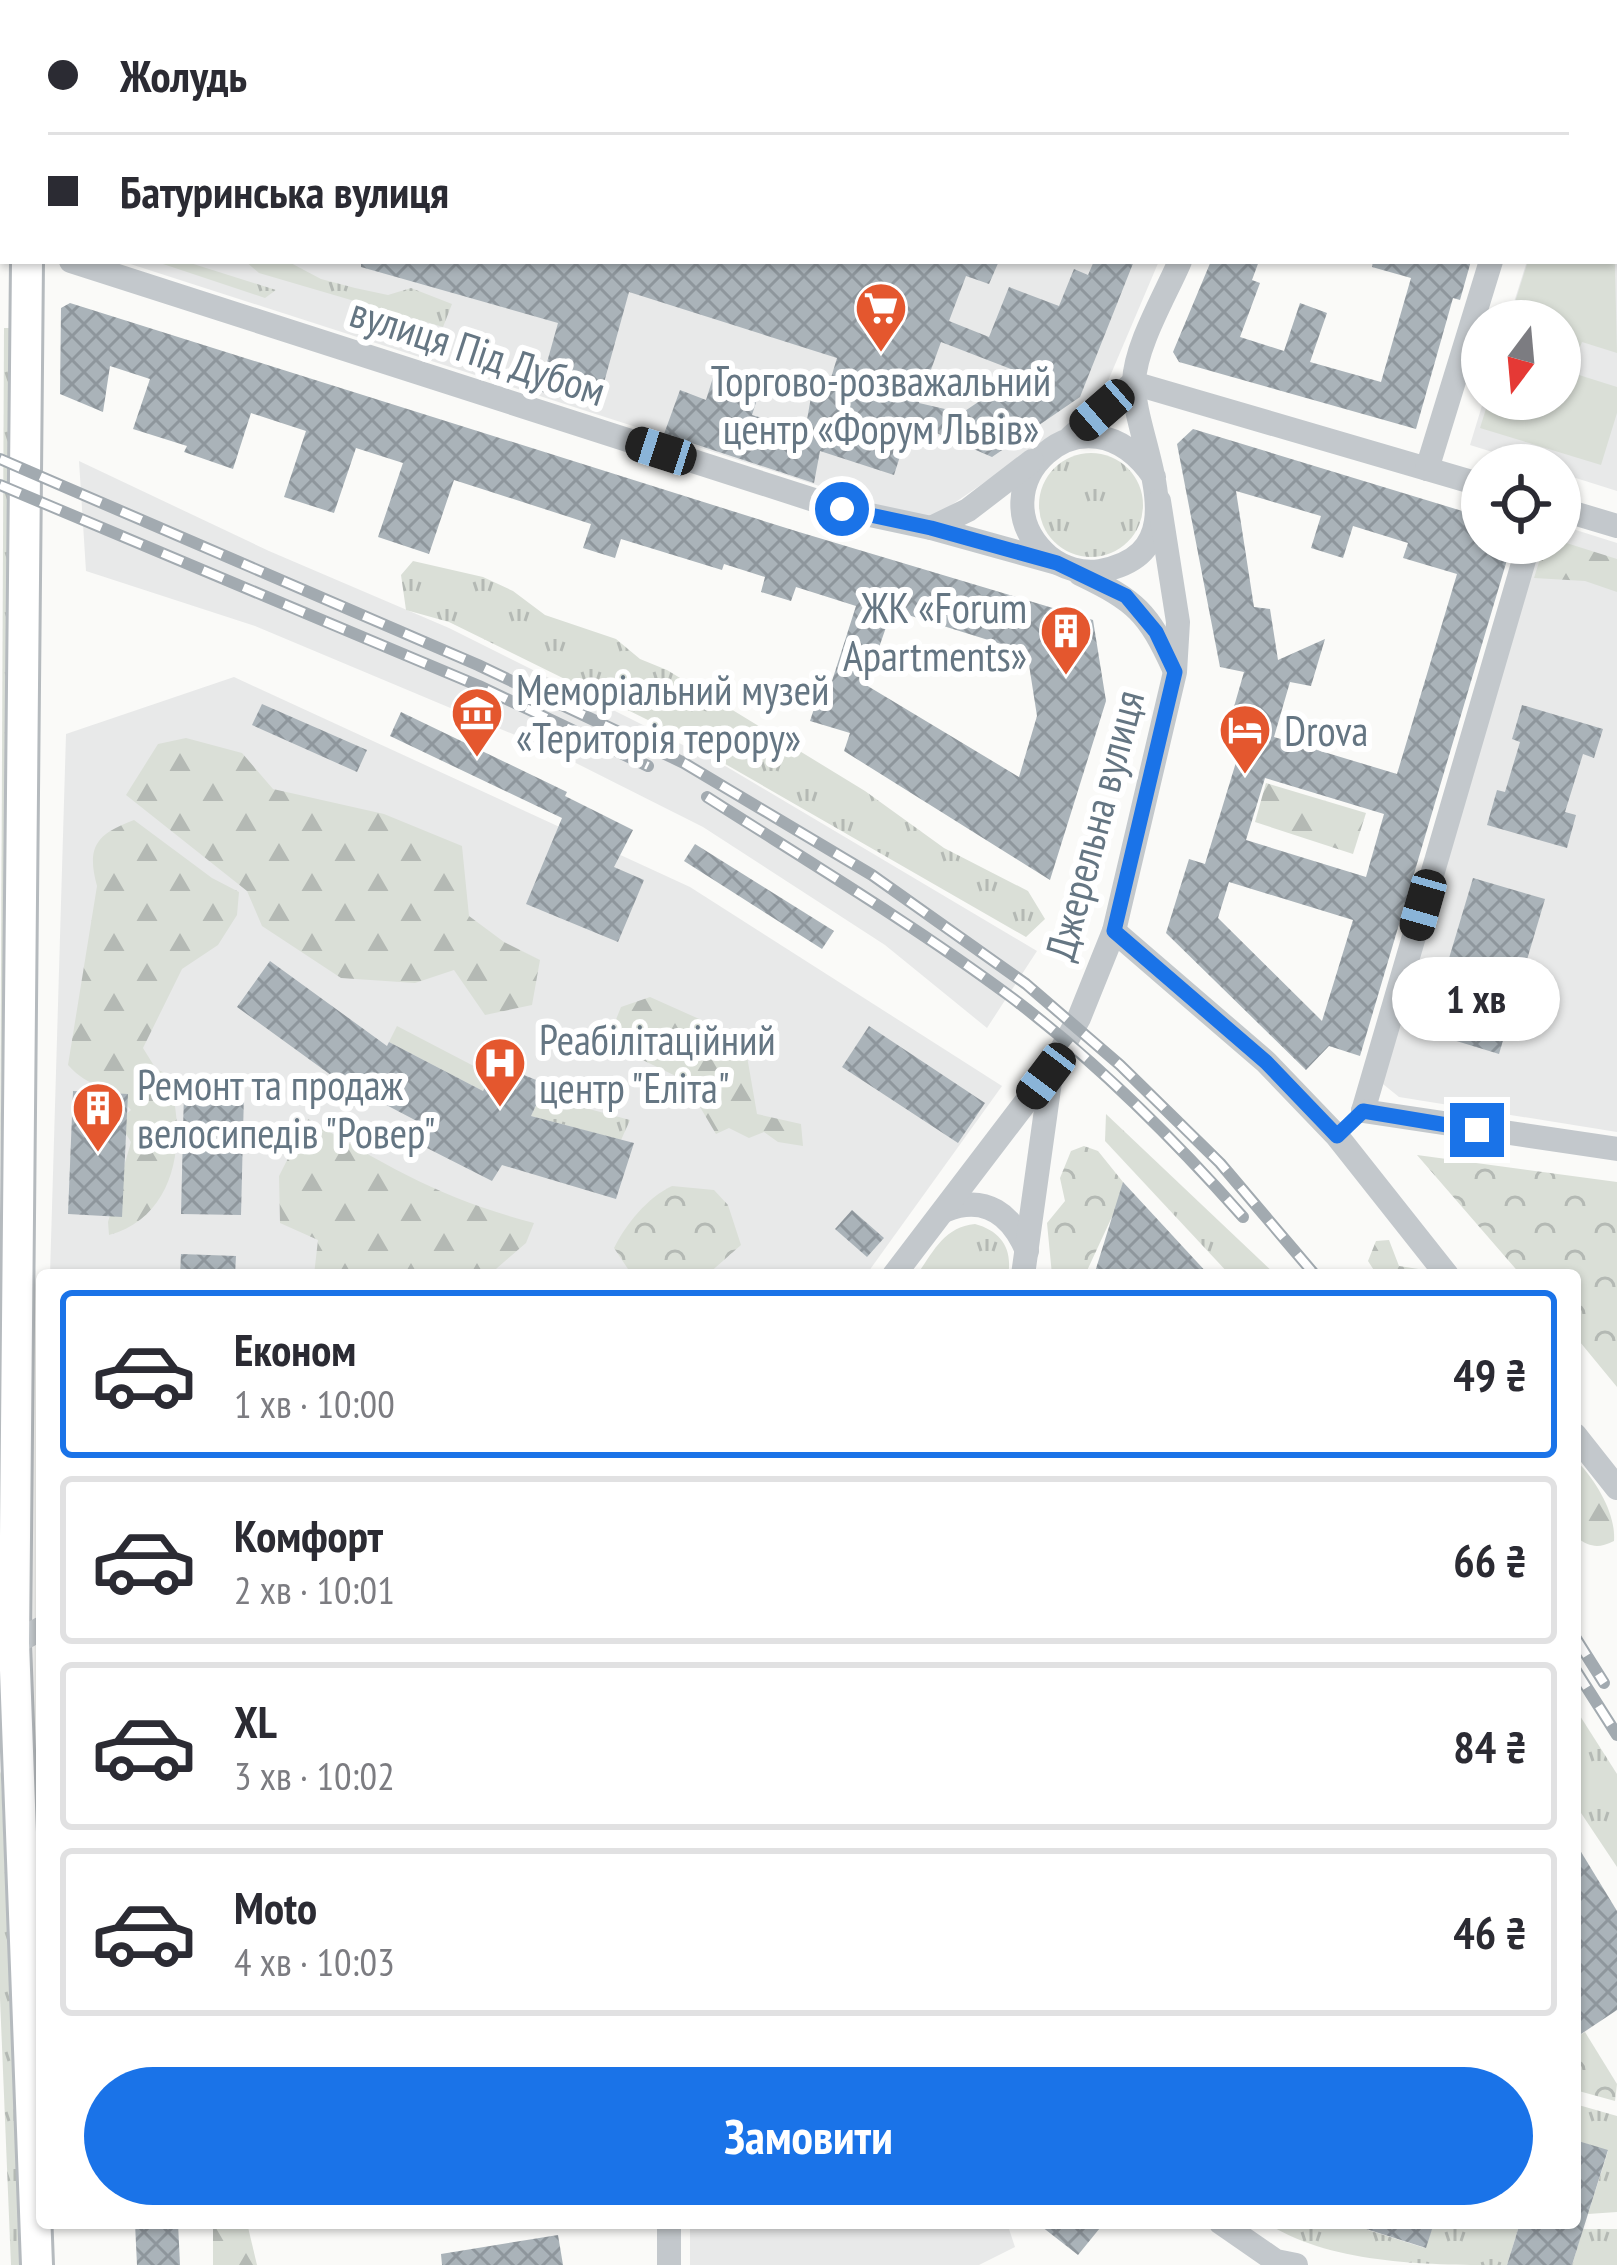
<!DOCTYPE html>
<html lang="uk">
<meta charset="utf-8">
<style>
body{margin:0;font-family:"PT Sans Narrow",sans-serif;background:#f2f2f3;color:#2b2b33;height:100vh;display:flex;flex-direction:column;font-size:45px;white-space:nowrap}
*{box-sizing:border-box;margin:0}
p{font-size:39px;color:#7c7c81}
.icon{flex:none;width:66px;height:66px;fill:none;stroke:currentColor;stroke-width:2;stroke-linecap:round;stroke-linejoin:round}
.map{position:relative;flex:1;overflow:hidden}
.panel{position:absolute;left:36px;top:1269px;width:1545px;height:960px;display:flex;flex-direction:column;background:#fff;border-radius:12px;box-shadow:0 3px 9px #0004}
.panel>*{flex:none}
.guide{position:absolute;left:0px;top:0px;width:1617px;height:264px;box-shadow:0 3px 9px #0004;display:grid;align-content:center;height:264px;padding:0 48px;background:#fff}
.needle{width:78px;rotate:196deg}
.fabs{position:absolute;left:1461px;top:300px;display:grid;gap:24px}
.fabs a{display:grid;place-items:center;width:120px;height:120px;border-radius:50%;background:#fff;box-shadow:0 3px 9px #0004;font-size:60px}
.end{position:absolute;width:54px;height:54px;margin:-27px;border:15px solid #1a73e8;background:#fff;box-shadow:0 0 0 6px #fff}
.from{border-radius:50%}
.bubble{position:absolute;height:84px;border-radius:42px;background:#fff;box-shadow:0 3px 9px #0004;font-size:39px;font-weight:600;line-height:84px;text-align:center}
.car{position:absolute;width:36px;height:72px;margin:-36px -18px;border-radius:15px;box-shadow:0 0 9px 3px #0007;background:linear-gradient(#222 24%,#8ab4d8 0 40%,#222 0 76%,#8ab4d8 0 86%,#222 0)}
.guide b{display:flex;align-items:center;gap:42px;height:114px;font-size:45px}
.guide b+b{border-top:3px solid #e1e1e2}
.guide i{width:30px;height:30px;background:#2b2b33}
ul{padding:21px 0 0;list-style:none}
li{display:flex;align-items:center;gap:36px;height:168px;margin:0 24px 18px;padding:0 24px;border:6px solid #e1e1e2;border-radius:12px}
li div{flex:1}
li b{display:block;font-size:45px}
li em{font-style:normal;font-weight:600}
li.active{border-color:#1a73e8}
li>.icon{width:108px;height:108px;stroke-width:1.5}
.cta{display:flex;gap:24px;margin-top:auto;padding:24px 48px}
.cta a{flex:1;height:138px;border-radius:72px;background:#1a73e8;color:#fff;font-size:48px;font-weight:600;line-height:138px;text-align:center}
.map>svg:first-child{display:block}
.built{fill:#e8e9e9}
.grass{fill:url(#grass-tufts)}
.forest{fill:url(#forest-firs)}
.park{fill:url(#park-crowns)}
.pitch{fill:#dadfd7}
.building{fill:url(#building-cross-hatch);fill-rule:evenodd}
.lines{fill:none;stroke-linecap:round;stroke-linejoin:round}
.major-casing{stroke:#b5babe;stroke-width:36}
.minor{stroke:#c3c8cc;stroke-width:24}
.major{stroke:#fff;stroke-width:30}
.rail-casing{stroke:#a2aab0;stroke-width:12}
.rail{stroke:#fff;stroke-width:8;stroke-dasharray:22;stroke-linecap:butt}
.route{stroke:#1a73e8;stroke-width:15}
.labels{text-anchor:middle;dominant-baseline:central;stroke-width:12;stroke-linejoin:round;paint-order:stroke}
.street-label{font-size:42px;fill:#657683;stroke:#fff}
.poi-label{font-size:42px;fill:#657683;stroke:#fff;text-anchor:start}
</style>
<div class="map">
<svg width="1617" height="2265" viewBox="0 0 1617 2265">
<defs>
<pattern id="grass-tufts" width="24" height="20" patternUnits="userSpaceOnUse" patternTransform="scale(3)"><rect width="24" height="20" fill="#dadfd7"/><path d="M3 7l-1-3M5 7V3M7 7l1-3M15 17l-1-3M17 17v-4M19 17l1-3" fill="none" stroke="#b4b9b4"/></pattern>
<pattern id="forest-firs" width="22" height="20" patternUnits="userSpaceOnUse" patternTransform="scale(3)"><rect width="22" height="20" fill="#dadfd7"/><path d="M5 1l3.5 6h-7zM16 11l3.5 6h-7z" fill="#b4b9b4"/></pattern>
<pattern id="park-crowns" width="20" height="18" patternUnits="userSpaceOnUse" patternTransform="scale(3)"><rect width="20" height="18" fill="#dadfd7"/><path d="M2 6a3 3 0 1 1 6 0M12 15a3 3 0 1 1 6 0" fill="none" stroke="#b4b9b4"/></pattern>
<pattern id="building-cross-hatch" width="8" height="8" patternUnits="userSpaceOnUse" patternTransform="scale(3)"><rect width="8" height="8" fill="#aab3b9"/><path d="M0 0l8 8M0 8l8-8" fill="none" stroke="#8e969c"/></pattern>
</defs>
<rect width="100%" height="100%" fill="#fafaf8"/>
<g class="built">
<polygon points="117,0 1268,0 116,3"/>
<polygon points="1614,227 1617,228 1617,491 1560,473 1560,465 1534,465 1470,445 1484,399 1560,399 1560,321 1508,321 1527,261 1614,261"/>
<polygon points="121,261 1159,261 1105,388 1083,415 928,521"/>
<polygon points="79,461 269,551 449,628 727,767 1037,951 987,1028 885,945 703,827 546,748 255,626 86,571"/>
<polygon points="1560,525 1617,543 1617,1132 1399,1097 1378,1080 1536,543 1560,543"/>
<polygon points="234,677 690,887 1002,1086 866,1275 50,1275 66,734"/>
<polygon points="690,2223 1007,2223 1015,2247 979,2265 690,2265"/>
</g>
<g class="grass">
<polygon points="154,261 184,261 276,290 265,298"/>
<polygon points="245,261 287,261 321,279 355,288 388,295 411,288 452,304 443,327 259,273"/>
<polygon points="4,328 13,328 0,1187"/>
<circle cx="1091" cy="505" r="52"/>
<polygon points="413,561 483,577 513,591 545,615 616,639 640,659 667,670 865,791 944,848 1028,891 1045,919 1026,937 654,723 449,622 406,610 401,575"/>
<polygon points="397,1026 491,1075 483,1091 389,1042"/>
<polygon points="541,1096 630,1120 621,1140 531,1116"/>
<polygon points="1106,1114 1276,1275 1230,1275 1105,1141"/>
<path d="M 975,1224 C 1001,1231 1013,1249 1008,1275 L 917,1275 C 933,1252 944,1227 975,1224 Z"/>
<polygon points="1575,1708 1617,1774 1617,1867 1575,1804"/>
<polygon points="0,1771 1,1774 22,2265 11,2265 0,1998"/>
<polygon points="1575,2104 1617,2116 1617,2212 1588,2214 1608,2151 1575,2140"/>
<path d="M 1267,2223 L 1369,2223 L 1368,2230 L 1425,2248 L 1434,2223 L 1520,2223 L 1507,2265 C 1433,2265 1331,2265 1267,2223 Z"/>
<polygon points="1583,2229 1617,2229 1617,2265 1572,2265"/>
</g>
<g class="forest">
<polygon points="1560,541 1617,559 1617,592 1585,581 1534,578 1545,543"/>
<polygon points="186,738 242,753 273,789 384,814 462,846 469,916 504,942 540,960 532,1005 485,1015 454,970 415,983 341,978 262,926 247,891 126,795 158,744"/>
<polygon points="1266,783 1366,813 1353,854 1255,822"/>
<path d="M 134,820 L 212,878 L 239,892 L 237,915 L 218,945 L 182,969 L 143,1048 L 156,1069 L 167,1074 C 188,1133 179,1216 109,1235 L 108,1222 L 131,1142 L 118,1121 L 131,1110 C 108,1082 90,1090 68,1065 L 97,886 C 86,846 97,834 134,820 Z"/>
<polygon points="650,997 744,1039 757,1114 801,1124 803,1146 778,1142 764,1132 749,1138 729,1128 716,1134 684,1080 622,1050 615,1022 621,1007"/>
<path d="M 308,1119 C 388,1167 442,1199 534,1223 L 526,1243 L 489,1275 L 314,1275 L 318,1240 L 280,1223 L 279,1176 Z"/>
<polygon points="1389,1240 1399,1266 1425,1270 1429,1275 1377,1275 1368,1261 1376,1241"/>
<path d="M 1575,1459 C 1595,1479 1616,1513 1614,1541 C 1597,1549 1591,1547 1575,1537 Z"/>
<polygon points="213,2223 247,2223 257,2265 213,2265"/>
</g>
<g class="park">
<polygon points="1084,1146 1098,1151 1123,1182 1117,1206 1085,1275 1052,1275 1047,1223 1065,1201 1060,1178 1071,1151"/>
<polygon points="1417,1155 1617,1182 1617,1387 1575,1336 1575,1275 1521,1275"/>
<path d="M 672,1186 L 714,1190 L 728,1205 L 741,1245 L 707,1275 L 632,1275 L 614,1248 C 625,1225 648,1197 672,1186 Z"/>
<polygon points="1585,2032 1617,2084 1615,2101 1575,2090 1575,2038"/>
</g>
<g class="pitch">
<polygon points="1614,227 1617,353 1582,342 1580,347 1560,341 1560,321 1509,321 1528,261 1614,261"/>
<polygon points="1560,369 1617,387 1617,413 1601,465 1480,428 1489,399 1560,399"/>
</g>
<g class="building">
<path d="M 361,261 L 999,261 L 989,284 L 966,276 L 949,321 L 989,337 L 1009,287 L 1059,306 L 1074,269 L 1088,275 L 1094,261 L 1134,261 L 1080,397 L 992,457 L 911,422 L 894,475 L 820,451 L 814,483 L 664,434 L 680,390 L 706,400 L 715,371 L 761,387 L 752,415 L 805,431 L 811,397 L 824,401 L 837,358 L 629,292 L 597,408 L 539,391 L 558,323 L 361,267 ZM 941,342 L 1021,373 L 962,413 L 919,403 Z"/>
<polygon points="1211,261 1259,261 1252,280 1260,283 1240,337 1284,351 1300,303 1327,313 1310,362 1381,382 1411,278 1372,267 1373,261 1471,261 1460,300 1453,298 1416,429 1179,362 1173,352"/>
<path d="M 70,303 L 799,532 L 1093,620 L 1106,701 L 1050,880 L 844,751 L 850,733 L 810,721 L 824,678 L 832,681 L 856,606 L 796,587 L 791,601 L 761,592 L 765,577 L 724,564 L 722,570 L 621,539 L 615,558 L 583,548 L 591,524 L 454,480 L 429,554 L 378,537 L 403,463 L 356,448 L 334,513 L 284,497 L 306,431 L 251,413 L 233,469 L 184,452 L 187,446 L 133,429 L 150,379 L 110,366 L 103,412 L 60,394 L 61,308 ZM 892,610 L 1027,652 L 1037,716 L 1019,777 L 866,685 Z"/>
<path d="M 1193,429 L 1482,517 L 1482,543 L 1512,543 L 1360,1056 L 1329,1046 L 1306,1070 L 1166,933 L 1189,859 L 1205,864 L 1244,736 L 1227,731 L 1244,672 L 1220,667 L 1177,444 ZM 1236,491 L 1321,516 L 1311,548 L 1343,558 L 1353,526 L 1408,543 L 1403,558 L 1457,574 L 1397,774 L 1274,737 L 1290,682 L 1311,686 L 1325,639 L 1278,660 L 1270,609 L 1254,607 ZM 1265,778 L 1384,814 L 1366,877 L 1246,840 ZM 1229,882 L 1353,920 L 1322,1021 L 1218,918 Z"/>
<polygon points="262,704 367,750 357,772 252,725"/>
<polygon points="1522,705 1603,729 1594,758 1583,754 1565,812 1576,815 1567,848 1487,825 1497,790 1505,792 1520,742 1512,739"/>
<polygon points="401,712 567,792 565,796 633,830 614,867 644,880 618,942 526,904 562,818 390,736"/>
<polygon points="695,844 834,931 822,949 684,861"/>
<polygon points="1473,878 1545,899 1499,1054 1427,1032"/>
<polygon points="270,961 387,1046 389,1042 483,1091 497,1064 546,1084 531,1116 634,1143 616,1199 502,1165 492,1181 423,1146 432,1129 335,1078 237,1007"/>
<polygon points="869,1026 985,1103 958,1143 842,1067"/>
<polygon points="73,1091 128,1094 122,1217 68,1214"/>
<polygon points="184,1091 244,1093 241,1215 181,1214"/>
<polygon points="1123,1182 1209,1275 1094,1275"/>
<polygon points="852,1210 884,1238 867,1257 835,1229"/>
<polygon points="181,1254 236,1256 235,1275 180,1275"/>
<polygon points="1575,1842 1617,1911 1617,2010 1575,2038"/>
<polygon points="1575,2140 1608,2150 1572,2265 1507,2265 1520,2223 1575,2223"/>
<polygon points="135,2223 178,2223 180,2265 137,2265"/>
<polygon points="1037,2223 1104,2223 1078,2255"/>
<polygon points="1360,2223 1434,2223 1426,2248 1360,2227"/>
<polygon points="558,2235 563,2265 442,2265 441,2254"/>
</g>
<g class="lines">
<g class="major-casing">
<g id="major">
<polyline points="92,0 94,3"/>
<polyline points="27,261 14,1643 37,2265"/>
</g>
</g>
<g class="minor">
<polyline points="1462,0 1469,3"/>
<polyline points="1284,3 1285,0"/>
<polyline points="1574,3 1575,0"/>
<polyline points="0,245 3,246"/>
<polyline points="71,261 842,509 931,528 1057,563"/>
<polyline points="1133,383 1482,485"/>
<polyline points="1071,437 1133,383"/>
<polyline points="1427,469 1491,261"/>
<path d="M 1154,477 C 1085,375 970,489 1049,557 C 1063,568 1082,574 1100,571 C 1205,552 1132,440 1134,382 C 1135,346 1166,294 1180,261"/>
<polyline points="1560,509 1617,526"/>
<polyline points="931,528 968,510 1032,461"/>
<path d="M 1080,574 C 1136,601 1148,612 1174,669"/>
<polyline points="1114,931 1266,1062 1337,1136 1447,1275"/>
<polyline points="1363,1111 1529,543"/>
<polyline points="1363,1111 1617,1149"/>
<path d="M 946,1210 C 986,1194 1012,1215 1027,1251"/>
<polyline points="894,1275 1051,1069"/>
<polyline points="1023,1275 1052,1067 1079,1018 1114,931 1175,672 1178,622 1159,501"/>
<polyline points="1575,1435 1617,1488"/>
<polyline points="2,1650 42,1628"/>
<polyline points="1221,2223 1276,2261 1296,2265"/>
<polyline points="669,2265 669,2223"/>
</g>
<use href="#major" class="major"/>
<g class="rail-casing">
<g id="rail">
<polyline points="0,459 478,665 684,763 872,875 1026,984 1120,1065 1220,1163 1315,1275"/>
<polyline points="0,485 479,686 648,766"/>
<path d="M 707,797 C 809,862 914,925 1011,997 C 1096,1061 1173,1138 1243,1217"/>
<polyline points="1575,1637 1604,1683"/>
<polyline points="1575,1669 1617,1735"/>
</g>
</g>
<use href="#rail" class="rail"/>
</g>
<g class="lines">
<polyline class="route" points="842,509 931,528 1057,563 1107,587 1126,596 1156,632 1175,672 1114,931 1266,1062 1337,1136 1363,1111 1477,1130"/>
</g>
<defs>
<g id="supermarket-pin" transform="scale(2.7)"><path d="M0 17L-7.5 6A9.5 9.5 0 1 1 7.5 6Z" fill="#e4572e" stroke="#fff"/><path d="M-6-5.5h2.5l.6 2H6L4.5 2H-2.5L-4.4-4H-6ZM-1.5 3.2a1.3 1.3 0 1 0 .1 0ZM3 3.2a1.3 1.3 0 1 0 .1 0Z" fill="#fff"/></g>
<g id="building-pin" transform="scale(2.7)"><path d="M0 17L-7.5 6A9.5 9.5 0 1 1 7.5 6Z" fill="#e4572e" stroke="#fff"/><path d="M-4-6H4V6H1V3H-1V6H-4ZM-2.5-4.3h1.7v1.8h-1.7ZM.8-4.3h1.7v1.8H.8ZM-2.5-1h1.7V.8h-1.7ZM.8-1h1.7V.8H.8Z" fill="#fff"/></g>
<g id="museum-pin" transform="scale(2.7)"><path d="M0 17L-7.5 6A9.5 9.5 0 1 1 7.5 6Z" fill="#e4572e" stroke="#fff"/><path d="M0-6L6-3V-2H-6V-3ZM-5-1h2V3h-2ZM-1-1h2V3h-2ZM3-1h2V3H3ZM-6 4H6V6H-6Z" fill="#fff"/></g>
<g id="hotel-pin" transform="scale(2.7)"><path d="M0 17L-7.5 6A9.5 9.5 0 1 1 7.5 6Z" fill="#e4572e" stroke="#fff"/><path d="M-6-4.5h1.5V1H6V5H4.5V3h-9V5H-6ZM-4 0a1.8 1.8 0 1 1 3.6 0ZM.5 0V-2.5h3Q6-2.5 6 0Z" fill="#fff"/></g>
<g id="hospital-pin" transform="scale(2.7)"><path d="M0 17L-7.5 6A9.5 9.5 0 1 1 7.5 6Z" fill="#e4572e" stroke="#fff"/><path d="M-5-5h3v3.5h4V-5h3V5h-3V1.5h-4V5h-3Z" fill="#fff"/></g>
</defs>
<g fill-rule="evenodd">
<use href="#supermarket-pin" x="881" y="308"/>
<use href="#building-pin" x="1066" y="631"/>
<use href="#museum-pin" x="477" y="713"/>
<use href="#hotel-pin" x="1245" y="730"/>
<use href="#hospital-pin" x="500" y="1063"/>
<use href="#building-pin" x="98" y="1108"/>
</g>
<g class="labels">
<g class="street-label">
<text transform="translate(478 351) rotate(18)">вулиця Під Дубом</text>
<text transform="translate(1094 825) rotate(-75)">Джерельна вулиця</text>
</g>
<g class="poi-label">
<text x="881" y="380" text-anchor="middle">Торгово-розважальний<tspan x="881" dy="48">центр «Форум Львів»</tspan></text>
<text x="1027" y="607" text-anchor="end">ЖК «Forum<tspan x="1027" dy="48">Apartments»</tspan></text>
<text x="516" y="689">Меморіальний музей<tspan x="516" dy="48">«Територія терору»</tspan></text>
<text x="1284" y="730">Drova</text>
<text x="539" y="1039">Реабілітаційний<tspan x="539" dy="48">центр "Еліта"</tspan></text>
<text x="137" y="1084">Ремонт та продаж<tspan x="137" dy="48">велосипедів "Ровер"</tspan></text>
</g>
</g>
</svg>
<div class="fabs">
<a><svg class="needle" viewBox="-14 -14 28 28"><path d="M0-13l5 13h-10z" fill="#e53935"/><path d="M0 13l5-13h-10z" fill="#7c7c81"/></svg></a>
<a><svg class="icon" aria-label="locate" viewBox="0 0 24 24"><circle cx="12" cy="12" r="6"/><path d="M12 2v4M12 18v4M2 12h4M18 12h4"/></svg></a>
</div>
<i class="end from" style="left:842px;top:509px"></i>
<i class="end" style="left:1477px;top:1130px"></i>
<div class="bubble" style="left:1392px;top:957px;width:168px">1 хв</div>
<i class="car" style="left:1102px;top:410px;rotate:229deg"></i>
<i class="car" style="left:661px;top:451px;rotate:288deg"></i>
<i class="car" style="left:1423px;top:905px;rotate:196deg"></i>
<i class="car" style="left:1046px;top:1076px;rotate:217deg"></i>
<div class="guide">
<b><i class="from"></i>Жолудь</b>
<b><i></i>Батуринська вулиця</b>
</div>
<section class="panel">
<ul>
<li class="active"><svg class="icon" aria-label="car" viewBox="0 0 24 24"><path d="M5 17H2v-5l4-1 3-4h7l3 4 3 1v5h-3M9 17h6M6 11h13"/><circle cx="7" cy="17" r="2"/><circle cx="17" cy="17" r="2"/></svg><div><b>Економ</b><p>1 хв · 10:00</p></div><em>49 ₴</em></li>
<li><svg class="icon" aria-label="car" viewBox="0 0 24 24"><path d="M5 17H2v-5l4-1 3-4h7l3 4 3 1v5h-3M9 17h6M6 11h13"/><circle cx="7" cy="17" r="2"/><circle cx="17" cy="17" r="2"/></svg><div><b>Комфорт</b><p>2 хв · 10:01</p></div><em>66 ₴</em></li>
<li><svg class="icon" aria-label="car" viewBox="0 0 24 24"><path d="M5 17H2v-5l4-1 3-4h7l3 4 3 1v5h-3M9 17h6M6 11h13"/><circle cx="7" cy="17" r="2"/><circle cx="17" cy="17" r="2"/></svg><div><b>XL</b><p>3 хв · 10:02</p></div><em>84 ₴</em></li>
<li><svg class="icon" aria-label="car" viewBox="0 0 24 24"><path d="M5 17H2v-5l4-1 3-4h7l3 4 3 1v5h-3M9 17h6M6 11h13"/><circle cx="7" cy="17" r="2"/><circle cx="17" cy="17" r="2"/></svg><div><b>Moto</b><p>4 хв · 10:03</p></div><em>46 ₴</em></li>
</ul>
<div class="cta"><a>Замовити</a></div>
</section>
</div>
